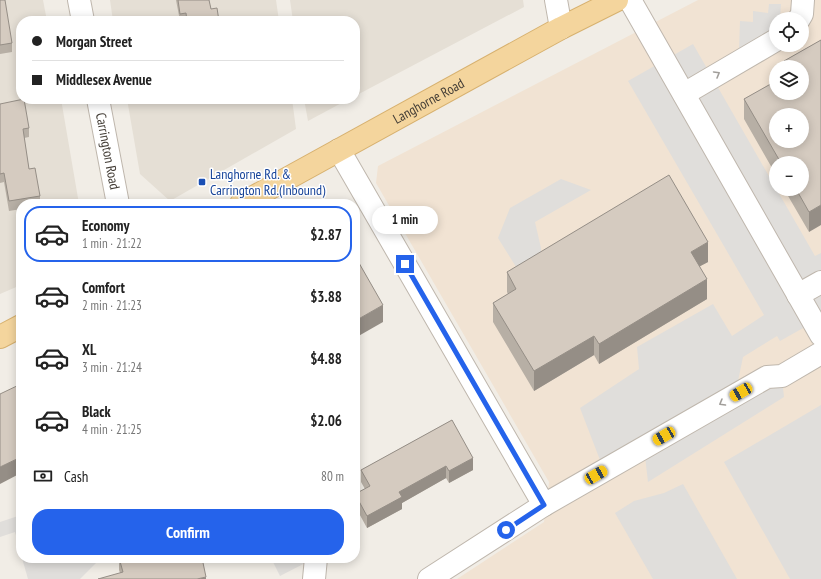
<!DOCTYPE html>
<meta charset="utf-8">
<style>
body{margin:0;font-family:"PT Sans Narrow",sans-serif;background:#f2f2f2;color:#222;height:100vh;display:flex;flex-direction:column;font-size:15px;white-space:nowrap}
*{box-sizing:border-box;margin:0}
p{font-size:13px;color:#767676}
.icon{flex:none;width:22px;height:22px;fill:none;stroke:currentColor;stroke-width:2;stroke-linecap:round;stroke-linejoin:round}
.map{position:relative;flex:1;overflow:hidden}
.drawer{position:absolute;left:16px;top:199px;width:344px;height:364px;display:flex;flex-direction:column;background:#fff;border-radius:16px;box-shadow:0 2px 10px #0003}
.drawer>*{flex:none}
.guide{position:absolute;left:16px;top:16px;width:344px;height:88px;border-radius:16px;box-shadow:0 2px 10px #0003;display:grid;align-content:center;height:88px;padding:0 16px;background:#fff}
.fabs{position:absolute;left:769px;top:12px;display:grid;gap:8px}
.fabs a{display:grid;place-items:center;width:40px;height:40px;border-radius:50%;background:#fff;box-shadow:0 2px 10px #0003;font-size:20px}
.end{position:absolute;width:18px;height:18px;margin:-9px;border:5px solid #2563eb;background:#fff;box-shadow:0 0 0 2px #fff}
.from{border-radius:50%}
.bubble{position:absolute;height:28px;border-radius:14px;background:#fff;box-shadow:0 2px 10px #0003;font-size:13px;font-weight:700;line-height:28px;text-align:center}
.car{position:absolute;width:12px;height:24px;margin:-12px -6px;border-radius:5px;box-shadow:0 0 3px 1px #0007;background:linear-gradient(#f5c518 24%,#345 0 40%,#f5c518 0 76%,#345 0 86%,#f5c518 0)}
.guide b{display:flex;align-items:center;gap:14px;height:38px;font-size:15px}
.guide b+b{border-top:1px solid #e0e0e0}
.guide i{width:10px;height:10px;background:#222}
ul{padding:7px 0 0;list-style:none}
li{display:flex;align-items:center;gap:12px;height:56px;margin:0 8px 6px;padding:0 8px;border:2px solid transparent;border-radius:16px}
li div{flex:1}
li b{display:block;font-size:15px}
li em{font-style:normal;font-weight:700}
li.on{border-color:#2563eb}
li>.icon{width:36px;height:36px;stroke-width:1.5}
.pay{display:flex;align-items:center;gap:10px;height:44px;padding:0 16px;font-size:15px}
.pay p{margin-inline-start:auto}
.action{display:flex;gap:8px;margin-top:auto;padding:8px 16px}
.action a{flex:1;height:46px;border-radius:16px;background:#2563eb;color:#fff;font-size:16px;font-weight:700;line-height:46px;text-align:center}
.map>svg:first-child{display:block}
.residential{fill:#e5dfd5}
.commercial{fill:#f1e3d3;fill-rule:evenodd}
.parking{fill:#e0dedb}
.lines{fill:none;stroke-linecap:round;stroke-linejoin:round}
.minor-casing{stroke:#bfb7ad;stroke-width:24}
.major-casing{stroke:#d7b16f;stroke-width:24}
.minor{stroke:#fff;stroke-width:22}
.major{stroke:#f4d59d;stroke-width:22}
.wall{fill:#b7afa5}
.shaded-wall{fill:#958e86}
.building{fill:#d5cbc0;stroke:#958e86;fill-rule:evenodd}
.oneway{stroke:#a19e9a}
.route{stroke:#2563eb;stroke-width:5}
.transit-dot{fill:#1a4fb4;stroke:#fff;stroke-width:1.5}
.labels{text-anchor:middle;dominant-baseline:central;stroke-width:3;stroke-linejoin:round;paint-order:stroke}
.street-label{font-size:14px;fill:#433d36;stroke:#fff}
.transit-label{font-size:14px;fill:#164399;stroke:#fff;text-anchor:start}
</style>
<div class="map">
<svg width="821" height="579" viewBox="0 0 821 579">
<rect width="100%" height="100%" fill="#f1ede6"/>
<g class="residential">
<polygon points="0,0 43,0 47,21 21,21 21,99 61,99 79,204 21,204 21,285 0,294"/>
<polygon points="110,0 276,0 279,21 113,21"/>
<polygon points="290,0 523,0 524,7 355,96 355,21 293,21"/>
<polygon points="127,99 292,99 296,129 170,201 140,174"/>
<polygon points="304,99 349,99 308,121"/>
</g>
<path class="commercial" d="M 698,0 L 821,0 L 821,579 L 457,579 L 544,522 L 549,482 L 376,183 L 378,166 ZM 776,19 L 802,19 L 802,45 L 776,45 ZM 776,67 L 802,67 L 802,93 L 776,93 ZM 776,115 L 802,115 L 802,141 L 776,141 ZM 776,163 L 802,163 L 802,189 L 776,189 Z"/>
<g class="parking">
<polygon points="769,4 781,4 780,19 776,19 776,31 739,50 740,21 753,22 753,11 768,13"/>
<polygon points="693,44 815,256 821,253 821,318 780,341 777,336 743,357 738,381 600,460 580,408 639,369 637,347 713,304 732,336 764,315 628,81"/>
<polygon points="561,179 591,190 535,222 541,248 541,268 523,278 498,238 510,208"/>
<polygon points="782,379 784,397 648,482 645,456"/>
<polygon points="821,405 821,579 790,579 724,462"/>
<polygon points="683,484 737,579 653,579 615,513 634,501 664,493"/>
<polygon points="21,515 21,553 15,532 0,537 0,522"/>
<polygon points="22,558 101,558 80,579 28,579"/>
<polygon points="271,558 315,558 280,576"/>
</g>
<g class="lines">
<g class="minor-casing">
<g id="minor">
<polyline points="79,0 83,21"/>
<polyline points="556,0 561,28"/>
<polyline points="630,0 821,335"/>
<polyline points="799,19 802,14 803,0"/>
<polyline points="684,94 776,40"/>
<path id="s1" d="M 98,99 L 118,204"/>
<polyline points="339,150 544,505"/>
<polyline points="798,295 821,282"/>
<polyline points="314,579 316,558"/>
<polyline points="429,579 544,505 767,377 782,376 821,353"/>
</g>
</g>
<g class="major-casing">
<g id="major">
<path id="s2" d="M 241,204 L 561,28 L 617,0"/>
<polyline points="0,337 21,326"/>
</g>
</g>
<use href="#minor" class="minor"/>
<use href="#major" class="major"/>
</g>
<g class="wall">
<polygon points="0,0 12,43 12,52 0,54"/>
<polygon points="176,0 209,0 211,9 219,21 180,21"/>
<polygon points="821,40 809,232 784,189 802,189 802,163 776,163 776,175 744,119 744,99 802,67 784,67 784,61"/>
<polygon points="0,104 29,128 29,137 24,138 29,169 40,196 40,204 21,204 21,209 9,211 4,182 0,183"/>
<polygon points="708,262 700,266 707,299 599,364 594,355 534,391 493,322 493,303 508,294 507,292 507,272"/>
<polygon points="452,420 473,470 449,483 446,478 402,503 402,509 367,528 355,506 355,494 365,489 361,482 361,470"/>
<polygon points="119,558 206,579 120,573 119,570"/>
</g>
<g class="shaded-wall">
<polygon points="821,205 821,225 809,232 809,212"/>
<polygon points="708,242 708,262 691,271 691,252"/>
<polygon points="707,279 707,299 599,364 599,344"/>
<polygon points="383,305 383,322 355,338 355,321"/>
<polygon points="594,336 594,355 534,391 534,371"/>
<polygon points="21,457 21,473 0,484 0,467"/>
<polygon points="473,458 473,470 449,483 449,471"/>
<polygon points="446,466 446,478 402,503 402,509 367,528 367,516 399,492"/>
<polygon points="206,577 206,579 197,579"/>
</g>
<g class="building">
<polygon points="0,0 5,0 12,43 0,45"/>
<polygon points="178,0 209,0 211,9 217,8 219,21 187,21 186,13 180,14"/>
<path d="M 821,40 L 821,205 L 809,212 L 796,189 L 802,189 L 802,163 L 781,163 L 744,99 L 776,81 L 776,93 L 802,93 L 802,67 L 787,67 L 784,61 ZM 776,115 L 802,115 L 802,141 L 776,141 Z"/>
<polygon points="24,99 29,128 23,129 29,169 35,168 40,196 9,201 4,173 0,174 0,104"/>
<polygon points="669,175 708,242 691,252 707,279 599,344 594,336 534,371 493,303 516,289 507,272"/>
<polygon points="355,256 383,305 355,321"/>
<polygon points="21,384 21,457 0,467 0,394"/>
<polygon points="452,420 473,458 449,471 446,466 399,492 402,497 367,516 355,494 370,486 361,470"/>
<polygon points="119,558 202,558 206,577 197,579 98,579 123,572"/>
</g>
<defs><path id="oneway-chevron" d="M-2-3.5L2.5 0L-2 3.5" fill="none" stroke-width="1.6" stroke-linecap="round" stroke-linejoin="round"/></defs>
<g class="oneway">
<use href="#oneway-chevron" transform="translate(717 74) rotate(-30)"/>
<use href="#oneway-chevron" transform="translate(722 403) rotate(150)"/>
</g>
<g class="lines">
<polyline class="route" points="405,264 544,505 506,530"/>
</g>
<rect class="transit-dot" x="198" y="178" width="8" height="8" rx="2"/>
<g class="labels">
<g class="street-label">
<text stroke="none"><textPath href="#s2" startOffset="214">Langhorne Road</textPath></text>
<text stroke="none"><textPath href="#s1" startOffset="53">Carrington Road</textPath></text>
</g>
<g class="transit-label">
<text x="210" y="174">Langhorne Rd. &amp;<tspan x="210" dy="16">Carrington Rd.(Inbound)</tspan></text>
</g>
</g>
</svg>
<div class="fabs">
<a><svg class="icon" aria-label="locate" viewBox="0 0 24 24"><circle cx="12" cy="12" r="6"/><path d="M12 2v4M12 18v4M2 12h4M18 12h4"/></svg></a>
<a><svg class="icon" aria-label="layers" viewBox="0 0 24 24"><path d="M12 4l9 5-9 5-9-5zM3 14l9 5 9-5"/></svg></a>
<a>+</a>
<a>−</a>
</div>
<i class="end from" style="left:506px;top:530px"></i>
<i class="end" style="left:405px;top:264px"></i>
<div class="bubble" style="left:372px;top:206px;width:66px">1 min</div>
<i class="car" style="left:741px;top:392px;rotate:240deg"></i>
<i class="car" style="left:664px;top:436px;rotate:240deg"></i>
<i class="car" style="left:596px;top:475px;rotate:60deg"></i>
<div class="guide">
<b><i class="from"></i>Morgan Street</b>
<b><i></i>Middlesex Avenue</b>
</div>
<section class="drawer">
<ul>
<li class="on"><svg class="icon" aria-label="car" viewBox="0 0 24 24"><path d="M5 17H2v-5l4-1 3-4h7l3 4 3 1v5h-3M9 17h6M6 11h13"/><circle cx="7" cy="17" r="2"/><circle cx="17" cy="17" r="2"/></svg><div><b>Economy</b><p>1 min · 21:22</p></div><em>$2.87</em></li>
<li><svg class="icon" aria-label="car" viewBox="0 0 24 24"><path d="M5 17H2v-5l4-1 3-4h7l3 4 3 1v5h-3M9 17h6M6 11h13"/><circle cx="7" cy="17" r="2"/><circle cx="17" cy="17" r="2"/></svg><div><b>Comfort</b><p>2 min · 21:23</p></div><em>$3.88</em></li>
<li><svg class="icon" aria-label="car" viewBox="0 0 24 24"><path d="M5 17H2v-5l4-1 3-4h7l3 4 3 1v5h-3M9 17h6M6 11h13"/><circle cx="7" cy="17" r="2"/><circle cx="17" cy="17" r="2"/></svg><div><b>XL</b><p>3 min · 21:24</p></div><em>$4.88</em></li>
<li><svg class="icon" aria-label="car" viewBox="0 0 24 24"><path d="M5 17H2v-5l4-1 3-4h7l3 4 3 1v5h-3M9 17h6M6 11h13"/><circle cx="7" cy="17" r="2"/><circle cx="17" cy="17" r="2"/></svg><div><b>Black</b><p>4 min · 21:25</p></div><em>$2.06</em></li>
</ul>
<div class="pay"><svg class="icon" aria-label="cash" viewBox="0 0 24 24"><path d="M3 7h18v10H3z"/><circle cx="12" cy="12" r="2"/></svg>Cash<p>80 m</p></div>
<div class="action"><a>Confirm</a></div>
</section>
</div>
